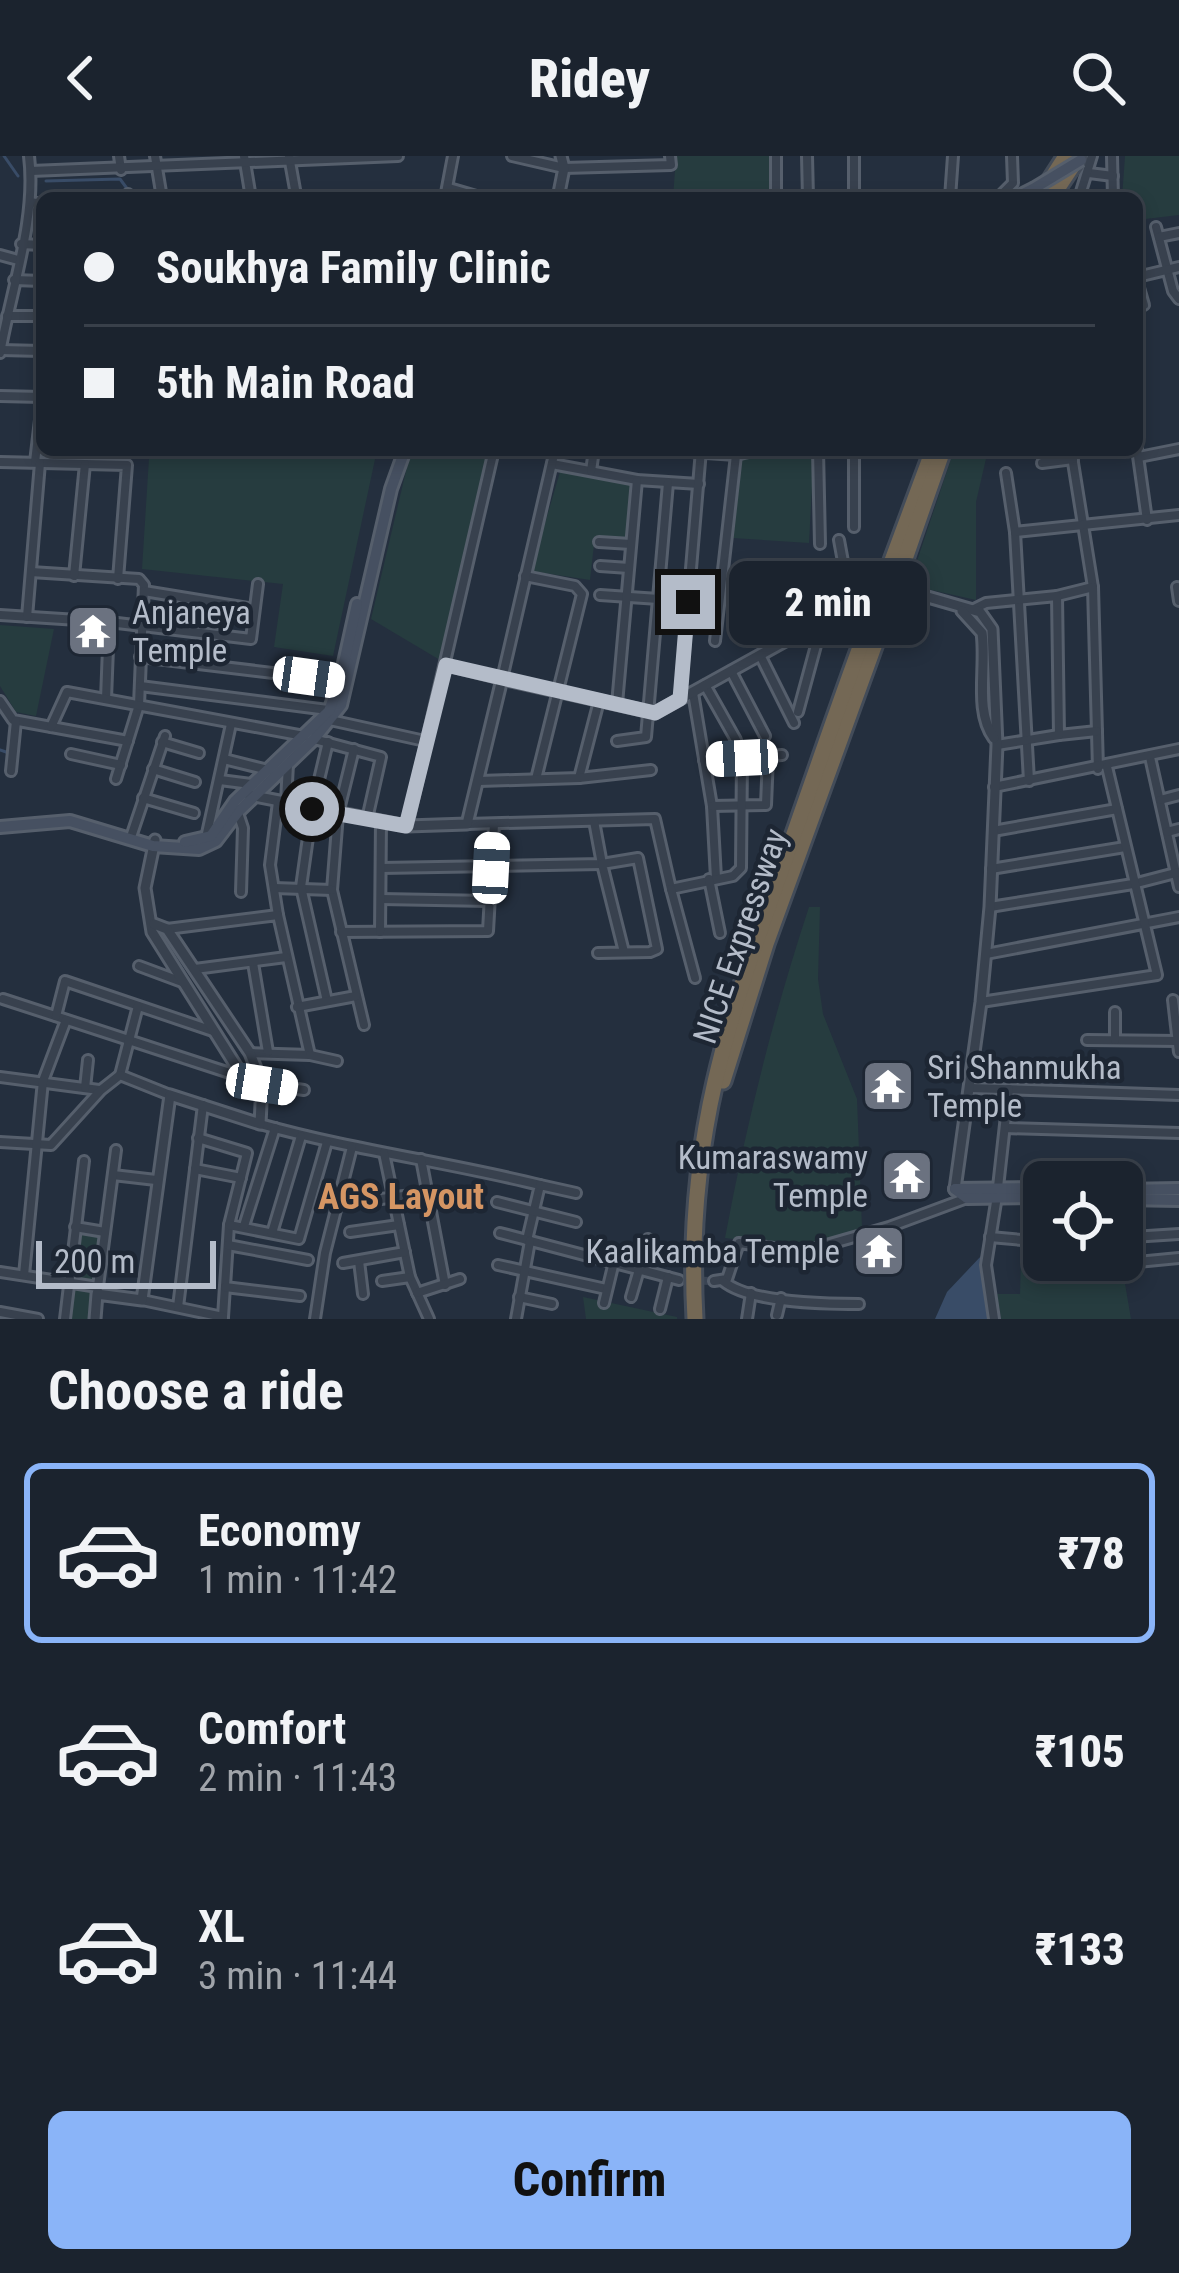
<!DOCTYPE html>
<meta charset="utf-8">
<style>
body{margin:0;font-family:"Roboto Condensed",sans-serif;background:#282f3a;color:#f1f3f6;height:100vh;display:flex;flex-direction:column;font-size:45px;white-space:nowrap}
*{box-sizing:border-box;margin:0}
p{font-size:39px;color:#a0a4aa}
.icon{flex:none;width:66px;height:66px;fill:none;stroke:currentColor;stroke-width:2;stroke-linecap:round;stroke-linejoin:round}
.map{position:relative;height:1163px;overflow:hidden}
.panel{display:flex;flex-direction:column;background:#1b232e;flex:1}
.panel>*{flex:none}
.hud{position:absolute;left:36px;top:36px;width:1107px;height:264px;border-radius:18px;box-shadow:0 6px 18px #0003,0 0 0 3px #39404a;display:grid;align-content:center;height:264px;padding:0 48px;background:#1b232e}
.tools{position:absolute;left:1023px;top:1005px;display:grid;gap:24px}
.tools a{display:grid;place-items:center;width:120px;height:120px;border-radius:18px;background:#1b232e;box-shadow:0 6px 18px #0003,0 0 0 3px #39404a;font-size:60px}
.scale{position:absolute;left:36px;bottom:30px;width:180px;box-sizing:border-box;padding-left:12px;border:6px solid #b4bcc9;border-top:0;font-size:33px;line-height:42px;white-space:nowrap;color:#b4bcc9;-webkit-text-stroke:9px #1d2633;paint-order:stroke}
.end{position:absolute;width:54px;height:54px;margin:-27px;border:15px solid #b4bcc9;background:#111;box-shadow:0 0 0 6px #111}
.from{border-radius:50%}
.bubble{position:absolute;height:84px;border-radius:18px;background:#1b232e;box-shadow:0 6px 18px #0003,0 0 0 3px #39404a;font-size:39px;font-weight:800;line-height:84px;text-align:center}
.car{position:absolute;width:36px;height:72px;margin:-36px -18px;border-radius:15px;box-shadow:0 0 9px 3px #0007;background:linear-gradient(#fff 24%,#345 0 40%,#fff 0 76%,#345 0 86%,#fff 0)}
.hud b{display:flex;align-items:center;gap:42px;height:114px;font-size:45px}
.hud b+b{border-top:3px solid #39404a}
.hud i{width:30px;height:30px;background:#f1f3f6}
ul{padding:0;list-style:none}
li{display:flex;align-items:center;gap:36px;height:180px;margin:0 24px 18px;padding:0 24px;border:6px solid transparent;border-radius:18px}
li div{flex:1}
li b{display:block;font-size:45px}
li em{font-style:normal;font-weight:800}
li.current{border-color:#8ab4f8}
li>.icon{width:108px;height:108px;stroke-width:1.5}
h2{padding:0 48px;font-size:54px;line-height:144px}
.action{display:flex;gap:24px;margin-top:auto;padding:24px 48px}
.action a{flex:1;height:138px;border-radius:18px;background:#8ab4f8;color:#111;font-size:48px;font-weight:800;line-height:138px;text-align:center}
header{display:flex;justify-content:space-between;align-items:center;height:156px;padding:0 48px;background:#1b232e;font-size:54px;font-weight:800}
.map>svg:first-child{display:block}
.green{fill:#263c3f}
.water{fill:#394c67}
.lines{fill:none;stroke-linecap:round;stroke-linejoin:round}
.stream{stroke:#394c67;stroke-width:3}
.minor-tunnel{stroke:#3a4453;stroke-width:8;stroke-dasharray:8 4;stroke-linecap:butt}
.minor-casing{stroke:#565f6c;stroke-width:14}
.tertiary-casing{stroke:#565f6c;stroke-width:15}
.secondary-casing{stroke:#565f6c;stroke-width:16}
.motorway-casing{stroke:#434c59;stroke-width:21}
.minor{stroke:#38414e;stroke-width:8}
.tertiary{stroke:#38414e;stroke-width:9}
.secondary{stroke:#465061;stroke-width:10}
.motorway{stroke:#746855;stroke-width:15}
.secondary-bridge-casing{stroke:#565f6c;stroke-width:16;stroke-linecap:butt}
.motorway-bridge-casing{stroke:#434c59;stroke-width:21;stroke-linecap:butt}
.secondary-bridge{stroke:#465061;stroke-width:10}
.motorway-bridge{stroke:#746855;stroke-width:15}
.route{stroke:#b4bcc9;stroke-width:15}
.labels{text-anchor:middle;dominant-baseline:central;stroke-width:9;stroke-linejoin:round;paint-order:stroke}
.poi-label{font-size:33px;fill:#b4bcc9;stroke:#1d2633;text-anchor:start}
.street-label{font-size:33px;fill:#b4bcc9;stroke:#1d2633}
.neighbourhood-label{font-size:36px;font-weight:bold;fill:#d59563;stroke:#1d2633}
</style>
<header><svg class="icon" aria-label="back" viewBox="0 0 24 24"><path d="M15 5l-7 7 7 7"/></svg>Ridey<svg class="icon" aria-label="search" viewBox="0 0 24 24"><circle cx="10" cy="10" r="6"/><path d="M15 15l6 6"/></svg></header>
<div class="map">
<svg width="1179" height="1163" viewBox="0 0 1179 1163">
<rect width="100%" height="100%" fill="#242f3e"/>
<g class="green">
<polygon points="676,0 771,0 770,42 673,42"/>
<polygon points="1125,0 1179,0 1179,59 1137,64 1137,42 1122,42"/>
<polygon points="114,294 377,294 333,500 274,491 283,428 142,413 149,302 114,300"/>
<polygon points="411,294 491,294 440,504 371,463"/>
<polygon points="766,294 814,294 809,387 733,382 741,302"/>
<polygon points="954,294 988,294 976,346 976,444 909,429"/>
<polygon points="560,316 632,329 626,381 595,380 590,424 531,415"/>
<polygon points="0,469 54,473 36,560 16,556 0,530"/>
<path d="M 809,751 L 820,751 L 818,823 L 823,858 L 857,943 L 862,1072 L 802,1091 L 725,1082 C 746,969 773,860 809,751 Z"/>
<polygon points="78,1076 101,1080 92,1163 70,1163"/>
<polygon points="1044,1097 1044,1104 1121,1104 1131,1163 1001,1163 997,1138 1020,1138 1021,1104"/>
<polygon points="583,1141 677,1161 677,1163 586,1163"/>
</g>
<polygon class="water" points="982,1099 991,1163 935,1163 947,1136"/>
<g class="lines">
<g class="stream">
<polyline points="4,0 18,20"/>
<polyline points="46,25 120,23 134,42"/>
<polyline points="0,594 9,597"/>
</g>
<polyline class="minor-tunnel" points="679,1124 714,1125"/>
<g class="minor-casing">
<g id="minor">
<polyline points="119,0 121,14"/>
<polyline points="155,0 162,42"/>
<polyline points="244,0 251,42"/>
<polyline points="289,0 296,39"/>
<polyline points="512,0 564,12 671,9 670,0"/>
<polyline points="807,0 808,42"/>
<polyline points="1112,0 1113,42"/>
<polyline points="31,15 398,0"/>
<polyline points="1089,17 1113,20"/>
<polyline points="449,32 483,42"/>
<polyline points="128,42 128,38"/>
<polyline points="445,42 453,0"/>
<polyline points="776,42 776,0"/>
<polyline points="854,42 854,0"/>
<polyline points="950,42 953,0"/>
<polyline points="998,42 1013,27 1012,0"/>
<polyline points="1079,42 1092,0"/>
<polyline points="30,46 42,48"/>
<polyline points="1156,71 1173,135 1179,143"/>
<polyline points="1159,81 1179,77"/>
<polyline points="21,88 42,89"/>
<polyline points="0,99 18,104"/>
<polyline points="1137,121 1179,111"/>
<polyline points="14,124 42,125"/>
<polyline points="1137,125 1144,149"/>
<polyline points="7,160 42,160"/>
<polyline points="1,194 42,195"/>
<path d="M 0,197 C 11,134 37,62 29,0"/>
<polyline points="0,240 42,241"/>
<polyline points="1137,293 1147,364"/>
<polyline points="661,294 736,299 757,294"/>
<polyline points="818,294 820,388"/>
<polyline points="854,294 854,371"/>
<polyline points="1071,294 1093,431"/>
<polyline points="1139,301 1179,293"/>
<polyline points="0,306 127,309 118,423"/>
<polyline points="35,306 42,247"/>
<polyline points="1042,307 1073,303"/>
<polyline points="552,308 637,324 699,328"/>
<polyline points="591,315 594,294"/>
<polyline points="1006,317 1015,376 1029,625"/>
<polyline points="1015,376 1179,359"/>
<polyline points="839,384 846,422 853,433"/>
<polyline points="599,386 631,388"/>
<polyline points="600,410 629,412"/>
<polyline points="31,416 139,423 144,429 139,549 116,623"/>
<polyline points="74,420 85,308"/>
<polyline points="525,420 575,430 582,438 536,623"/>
<polyline points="1177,431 1179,445"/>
<polyline points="144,435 254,453"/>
<polyline points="600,439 688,445"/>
<polyline points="1057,440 1093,431 1098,613"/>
<polyline points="974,453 986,447 1057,440 1059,579 1097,575"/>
<polyline points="0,459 109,466 251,483 258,428"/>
<polyline points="27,461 40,307"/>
<polyline points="715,485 736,299"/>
<polyline points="760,499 794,567"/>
<polyline points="140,501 340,525"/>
<polyline points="445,509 502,523 555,294"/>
<polyline points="731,515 765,580"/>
<polyline points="705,529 736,584"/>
<polyline points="140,530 328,554"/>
<polyline points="693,537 712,650 716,722"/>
<polyline points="106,543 109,466"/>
<polyline points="680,543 701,294"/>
<polyline points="0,545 13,564 128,585"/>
<polyline points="617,548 637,324"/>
<polyline points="798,556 824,460"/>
<polyline points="330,564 425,585"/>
<polyline points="51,571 67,536 304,580"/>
<polyline points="314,583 381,601 367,663"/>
<polyline points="617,585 646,581 668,327"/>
<polyline points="162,586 199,597"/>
<polyline points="997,589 1059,579"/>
<polyline points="354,593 338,658 332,734 364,869"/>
<polyline points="71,598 121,609"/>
<polyline points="1150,601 1179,731"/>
<polyline points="742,602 782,599"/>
<polyline points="224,603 268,614"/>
<polyline points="153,613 195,626"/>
<polyline points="11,615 16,565"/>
<polyline points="579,622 599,545"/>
<polyline points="220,624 251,628"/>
<polyline points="479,625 579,622 651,614"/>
<polyline points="994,631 1179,593"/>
<polyline points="143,642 194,657"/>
<polyline points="1160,644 1179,639"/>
<polyline points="286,646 288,608"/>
<polyline points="712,650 766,649 768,600"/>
<polyline points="238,657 243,672 241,736"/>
<polyline points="467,668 655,663 671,733 733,720 741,712 742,602 704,604"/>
<polyline points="407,670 494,294"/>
<polyline points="993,675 1117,653"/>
<polyline points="1167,676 1179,673"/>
<polyline points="132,678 165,580"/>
<polyline points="206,682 231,568"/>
<polyline points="381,712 602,708 594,665"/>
<polyline points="991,713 1125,691"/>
<polyline points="709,723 720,777"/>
<polyline points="274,732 332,734"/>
<polyline points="671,733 695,822"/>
<polyline points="381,743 490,745"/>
<polyline points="990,751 1133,728 1179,716"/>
<polyline points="278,759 270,709 278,646"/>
<polyline points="167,773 278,759 310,899 250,897"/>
<polyline points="341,776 488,775 494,668"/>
<polyline points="380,776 381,665"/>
<polyline points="598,797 650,796 657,793 638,702 602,708 624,796"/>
<polyline points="986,798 1179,761"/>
<polyline points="253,807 268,896"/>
<polyline points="139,810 182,826"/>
<polyline points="195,813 286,801"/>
<polyline points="3,843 242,921"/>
<polyline points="1173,844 1179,896"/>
<polyline points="327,845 301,731 312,653 328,586"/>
<polyline points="981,846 1157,819 1107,611"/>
<polyline points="297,851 356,840"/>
<polyline points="56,860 65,825 213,875"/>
<polyline points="1087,884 1178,885"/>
<polyline points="1115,884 1115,856"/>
<polyline points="310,899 337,905"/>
<polyline points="120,919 138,850"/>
<polyline points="0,921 99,934"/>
<polyline points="262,928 304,934"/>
<polyline points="85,932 88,904"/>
<polyline points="970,932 1179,939"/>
<path d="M 260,968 C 352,994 447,1006 540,1029 L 527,1084 L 679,1124"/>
<polyline points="1005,972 1179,977"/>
<polyline points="198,982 247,997 229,1069 223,1161"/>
<polyline points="0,986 51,989 101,934 120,919 170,939"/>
<polyline points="384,997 410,1121 429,1163"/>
<polyline points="421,1003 445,1129"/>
<polyline points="195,1013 241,1022"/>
<polyline points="113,1019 156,1024"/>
<polyline points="540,1029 576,1037"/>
<polyline points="998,1031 1009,933"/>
<polyline points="428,1042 447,1040"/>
<polyline points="358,1046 427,1037"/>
<polyline points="497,1046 576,1066"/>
<polyline points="229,1069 299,1083 327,986"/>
<polyline points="244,1070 275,972"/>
<polyline points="75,1071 105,1076"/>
<polyline points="350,1076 399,1069"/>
<polyline points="272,1077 301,980"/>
<polyline points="500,1077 527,1084"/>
<polyline points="990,1081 1044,1086"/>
<polyline points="1132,1081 1179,1078"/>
<polyline points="228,1089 308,1104"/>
<polyline points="359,1105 363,1138"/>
<polyline points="343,1107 405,1096"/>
<polyline points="1127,1107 1179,1102"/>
<polyline points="498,1109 606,1133"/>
<polyline points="0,1116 98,1131"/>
<polyline points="24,1119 43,925 66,864"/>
<polyline points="382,1125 410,1121"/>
<polyline points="714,1125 727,1123 739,1087 802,1096 889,1071 967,1042"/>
<path d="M 723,1125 C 749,1147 824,1148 859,1148"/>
<polyline points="225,1131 300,1140"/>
<polyline points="417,1137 460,1123"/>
<polyline points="97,1138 116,994"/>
<polyline points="519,1141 552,1148"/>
<polyline points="631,1141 648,1083"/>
<polyline points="142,1144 223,1161"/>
<polyline points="604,1147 614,1106"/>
<polyline points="178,1151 203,949"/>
<polyline points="660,1153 668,1121"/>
<polyline points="0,1156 38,1163"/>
<polyline points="777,1159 781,1142"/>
<polyline points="65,1163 84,1005"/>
<polyline points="315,1163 325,1097 352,991"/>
<polyline points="516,1163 530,1085"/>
<polyline points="747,1163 751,1137"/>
<polyline points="994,1163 986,1109 997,1040"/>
</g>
</g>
<g class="tertiary-casing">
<g id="tertiary">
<polyline points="558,42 564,12 561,0"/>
<polyline points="907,435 980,456 992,473 997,589 990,751 981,846 955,1033"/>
<path d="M 962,455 L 982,477 C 987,510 974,555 994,582"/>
<polyline points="249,639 407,670 467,668 502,523 655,557 816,468 858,429 875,425"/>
<polyline points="155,684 145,732 152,776 243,921 262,928"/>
<polyline points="95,1163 97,1138 142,1144 170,939 260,968 262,928 250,897 167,773 154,768"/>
</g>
</g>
<g class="secondary-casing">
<g id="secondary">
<polyline points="1015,42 1033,33"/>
<polyline points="0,671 70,665 153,690 199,693 216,685 238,656 314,583 341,549 391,333 405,294"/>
<polyline points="185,686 211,680 235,645 329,555 340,525 357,448"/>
<polyline points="955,1033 967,1042 1044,1041"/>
<polyline points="955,1033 1044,1032"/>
<polyline points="1122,1034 1179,1033"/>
<polyline points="1122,1043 1179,1044"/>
</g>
</g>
<g class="motorway-casing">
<g id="motorway">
<polyline points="1039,42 1066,0"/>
<polyline points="1051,42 1077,3"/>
<polyline points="887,418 933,294"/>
<polyline points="899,420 943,294"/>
<polyline points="723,925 766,788 884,463"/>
<path d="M 695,1163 C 685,984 728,863 787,698 C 815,618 843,536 873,456"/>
</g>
</g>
<use href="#minor" class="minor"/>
<use href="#tertiary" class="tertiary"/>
<use href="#secondary" class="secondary"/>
<use href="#motorway" class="motorway"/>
<g class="secondary-bridge-casing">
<polyline id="secondary-bridge" points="1033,33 1081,4"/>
</g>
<g class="motorway-bridge-casing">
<g id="motorway-bridge">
<polyline points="873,456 887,418"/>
<polyline points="884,463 899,420"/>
</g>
</g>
<use href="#secondary-bridge" class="secondary-bridge"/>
<use href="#motorway-bridge" class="motorway-bridge"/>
</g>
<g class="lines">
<polyline class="route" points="312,653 406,670 446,509 655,557 680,543 688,446"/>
</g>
<defs>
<g id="temple-square" transform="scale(2.7)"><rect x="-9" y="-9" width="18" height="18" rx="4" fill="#6b7280" stroke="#1d2633"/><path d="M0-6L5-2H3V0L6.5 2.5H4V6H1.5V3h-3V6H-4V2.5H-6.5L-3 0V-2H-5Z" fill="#fff"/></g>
</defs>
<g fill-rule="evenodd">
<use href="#temple-square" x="93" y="475"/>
<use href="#temple-square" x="888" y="930"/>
<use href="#temple-square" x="907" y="1020"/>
<use href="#temple-square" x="879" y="1095"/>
</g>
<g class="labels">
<g class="poi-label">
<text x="132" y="456">Anjaneya<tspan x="132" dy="38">Temple</tspan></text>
<text x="927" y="911">Sri Shanmukha<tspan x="927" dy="38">Temple</tspan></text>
<text x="868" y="1001" text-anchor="end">Kumaraswamy<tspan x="868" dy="38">Temple</tspan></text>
<text x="840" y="1095" text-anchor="end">Kaalikamba Temple</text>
</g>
<g class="street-label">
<text transform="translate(740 780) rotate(-71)">NICE Expressway</text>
</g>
<g class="neighbourhood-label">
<text x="401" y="1041">AGS Layout</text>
</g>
</g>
</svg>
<div class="tools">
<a><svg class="icon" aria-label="locate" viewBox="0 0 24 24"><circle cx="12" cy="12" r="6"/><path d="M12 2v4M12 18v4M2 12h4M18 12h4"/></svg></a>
</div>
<div class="scale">200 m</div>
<i class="end from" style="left:312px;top:653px"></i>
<i class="end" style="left:688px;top:446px"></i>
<div class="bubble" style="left:729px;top:405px;width:198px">2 min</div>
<i class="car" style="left:309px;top:521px;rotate:98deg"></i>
<i class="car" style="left:742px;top:602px;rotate:267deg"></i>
<i class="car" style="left:491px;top:712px;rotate:3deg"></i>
<i class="car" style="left:262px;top:928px;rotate:99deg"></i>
<div class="hud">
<b><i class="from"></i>Soukhya Family Clinic</b>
<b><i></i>5th Main Road</b>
</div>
</div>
<section class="panel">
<h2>Choose a ride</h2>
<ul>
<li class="current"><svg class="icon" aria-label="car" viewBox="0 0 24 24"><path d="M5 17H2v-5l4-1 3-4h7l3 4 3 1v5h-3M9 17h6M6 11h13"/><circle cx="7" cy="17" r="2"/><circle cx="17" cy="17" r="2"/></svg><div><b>Economy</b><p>1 min · 11:42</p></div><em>₹78</em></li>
<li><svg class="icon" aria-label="car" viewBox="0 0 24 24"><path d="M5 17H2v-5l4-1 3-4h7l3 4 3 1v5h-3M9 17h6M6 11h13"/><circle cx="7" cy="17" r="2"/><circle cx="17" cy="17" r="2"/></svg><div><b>Comfort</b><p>2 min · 11:43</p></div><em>₹105</em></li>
<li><svg class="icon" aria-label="car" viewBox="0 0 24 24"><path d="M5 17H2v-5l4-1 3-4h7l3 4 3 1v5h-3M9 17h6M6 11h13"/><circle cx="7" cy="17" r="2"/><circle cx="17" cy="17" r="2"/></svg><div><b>XL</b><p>3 min · 11:44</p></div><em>₹133</em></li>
</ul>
<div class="action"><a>Confirm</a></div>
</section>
